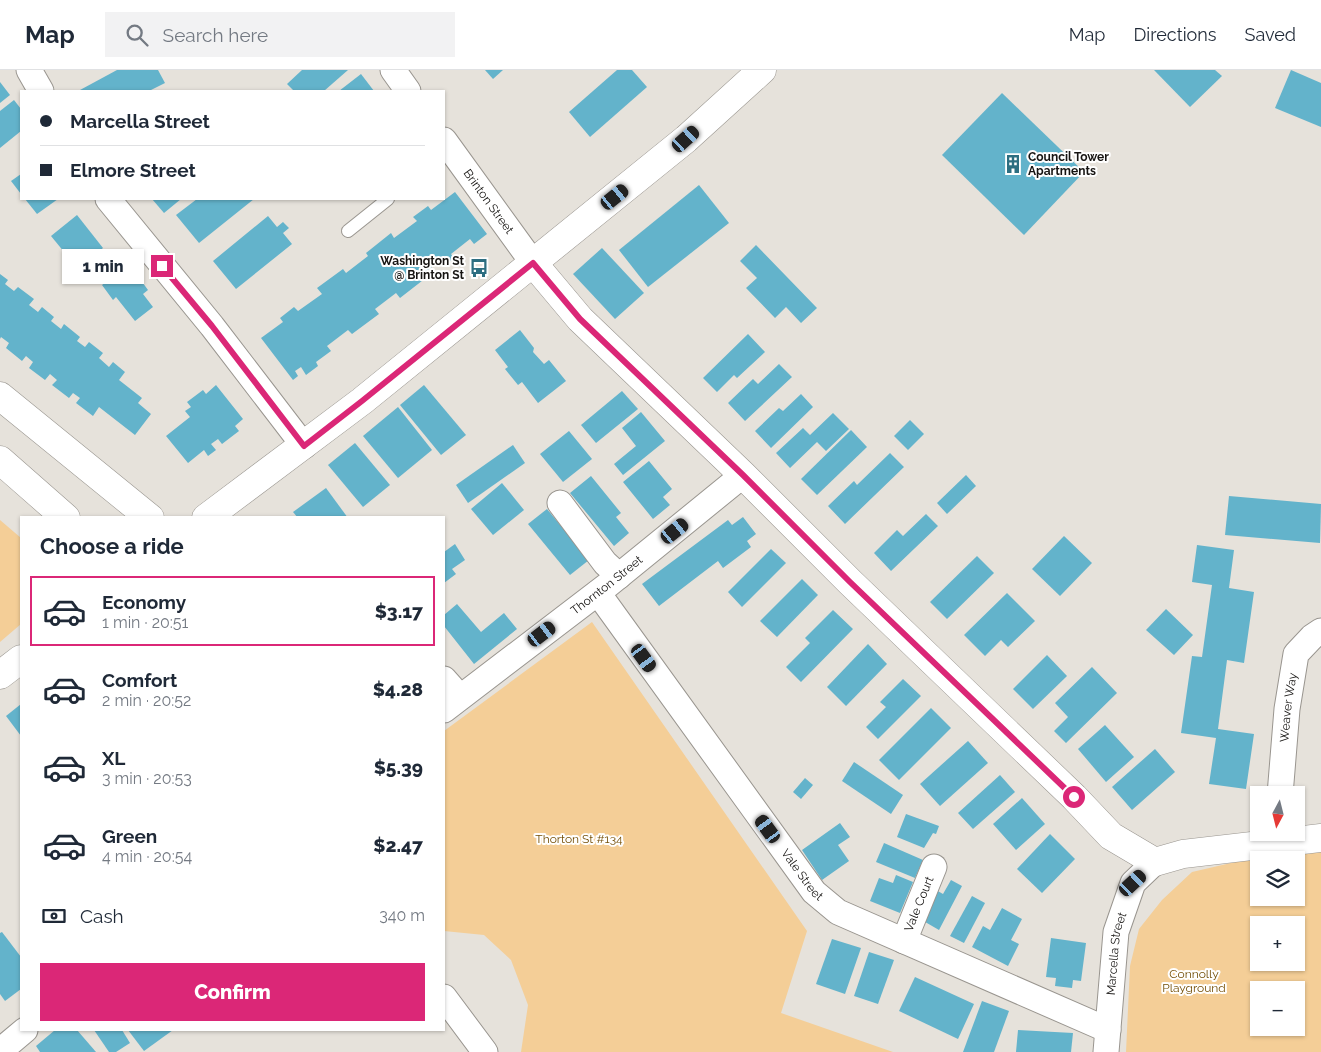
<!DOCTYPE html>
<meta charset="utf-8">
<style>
body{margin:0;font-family:Raleway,sans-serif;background:#f2f2f3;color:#1f2937;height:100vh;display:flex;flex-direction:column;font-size:19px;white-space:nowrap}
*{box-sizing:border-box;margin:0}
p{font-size:16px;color:#747a83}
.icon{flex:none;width:28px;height:28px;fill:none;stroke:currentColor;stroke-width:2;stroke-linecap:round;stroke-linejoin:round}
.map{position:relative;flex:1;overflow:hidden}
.drawer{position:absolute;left:20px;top:446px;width:425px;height:515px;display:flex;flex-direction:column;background:#fff;border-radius:0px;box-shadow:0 1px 4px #0004}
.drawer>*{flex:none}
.guide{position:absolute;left:20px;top:20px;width:425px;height:110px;border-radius:0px;box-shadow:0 1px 4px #0004;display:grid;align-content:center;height:110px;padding:0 20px;background:#fff}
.needle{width:32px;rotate:187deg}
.controls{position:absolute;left:1250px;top:716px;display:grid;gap:10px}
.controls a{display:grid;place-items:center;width:55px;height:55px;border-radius:0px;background:#fff;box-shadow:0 1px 4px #0004;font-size:25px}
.end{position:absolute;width:22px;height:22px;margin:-11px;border:6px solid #db2777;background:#fff;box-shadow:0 0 0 2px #fff}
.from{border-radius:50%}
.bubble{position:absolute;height:35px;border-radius:0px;background:#fff;box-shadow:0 1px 4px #0004;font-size:16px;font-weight:800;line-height:35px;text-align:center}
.car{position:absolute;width:15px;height:30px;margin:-15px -8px;border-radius:6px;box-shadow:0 0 4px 1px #0007;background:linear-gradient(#222 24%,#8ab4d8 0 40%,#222 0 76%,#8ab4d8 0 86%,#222 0)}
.guide b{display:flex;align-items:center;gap:18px;height:48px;font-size:19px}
.guide b+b{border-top:1px solid #e0e1e3}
.guide i{width:12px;height:12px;background:#1f2937}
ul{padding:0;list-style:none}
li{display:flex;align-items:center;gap:15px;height:70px;margin:0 10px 8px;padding:0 10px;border:2px solid transparent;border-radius:0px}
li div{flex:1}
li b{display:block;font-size:19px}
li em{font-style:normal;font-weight:800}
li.current{border-color:#db2777}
li>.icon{width:45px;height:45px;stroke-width:1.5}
h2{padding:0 20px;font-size:22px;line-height:60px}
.pay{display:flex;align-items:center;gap:12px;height:55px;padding:0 20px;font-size:19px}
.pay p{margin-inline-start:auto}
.cta{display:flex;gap:10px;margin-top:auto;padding:10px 20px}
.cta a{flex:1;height:58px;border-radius:0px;background:#db2777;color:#fff;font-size:20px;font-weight:800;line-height:58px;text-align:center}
header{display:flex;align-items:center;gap:30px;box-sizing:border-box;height:70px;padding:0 25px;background:#fff;border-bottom:1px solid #e0e1e3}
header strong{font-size:24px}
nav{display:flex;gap:28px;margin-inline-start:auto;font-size:18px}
.search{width:350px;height:45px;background:#f2f2f3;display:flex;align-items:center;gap:12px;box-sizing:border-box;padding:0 18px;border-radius:0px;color:#747a83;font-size:19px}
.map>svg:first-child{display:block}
.green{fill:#f4ce97;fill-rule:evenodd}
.building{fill:#63b3cb}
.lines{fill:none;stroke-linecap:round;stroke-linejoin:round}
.lane-casing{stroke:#99958f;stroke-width:14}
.street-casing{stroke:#99958f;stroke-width:27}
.secondary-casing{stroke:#99958f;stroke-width:29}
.primary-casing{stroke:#99958f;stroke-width:29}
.lane{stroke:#fff;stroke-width:12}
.street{stroke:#fff;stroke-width:25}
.secondary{stroke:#fff;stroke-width:28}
.primary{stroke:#fff;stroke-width:28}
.route{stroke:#db2777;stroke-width:6}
.labels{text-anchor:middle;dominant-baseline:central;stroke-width:4;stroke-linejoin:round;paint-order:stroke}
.poi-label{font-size:12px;font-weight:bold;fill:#161412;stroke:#fff;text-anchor:start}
.street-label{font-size:12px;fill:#161412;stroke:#fff}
.park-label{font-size:12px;fill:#744f07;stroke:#fff}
</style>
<header>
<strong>Map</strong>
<div class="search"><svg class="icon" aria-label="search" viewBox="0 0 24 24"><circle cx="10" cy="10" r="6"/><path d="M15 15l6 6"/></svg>Search here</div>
<nav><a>Map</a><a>Directions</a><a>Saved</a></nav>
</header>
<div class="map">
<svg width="1321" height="982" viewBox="0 0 1321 982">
<rect width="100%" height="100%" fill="#e6e2db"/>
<g class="green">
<polygon points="0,450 21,468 21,554 0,572"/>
<polygon points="592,552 807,861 781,943 893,982 521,982 528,935 511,890 484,865 444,861 444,661"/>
<path d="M 1283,781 L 1321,781 L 1321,982 L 1126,982 L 1130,896 L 1139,859 L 1162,830 L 1192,802 ZM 1259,790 L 1296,790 L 1296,828 L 1259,828 ZM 1259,855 L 1296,855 L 1296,892 L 1259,892 ZM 1259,920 L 1296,920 L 1296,958 L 1259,958 Z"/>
</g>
<g class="building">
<polygon points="117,0 158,0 165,13 149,21 81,21 80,20"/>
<polygon points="302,0 348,0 324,21 294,21 287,14"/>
<polygon points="485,0 503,0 493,9"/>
<polygon points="617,0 632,0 647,17 590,67 569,42"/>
<polygon points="1154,0 1215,0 1222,6 1190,37"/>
<polygon points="1291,0 1321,13 1321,57 1275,38"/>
<polygon points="361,4 374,21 339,21"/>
<polygon points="0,12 10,25 0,33"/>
<polygon points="1002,23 1084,102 1024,165 942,85"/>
<polygon points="14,30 21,39 21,61 0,78 0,41"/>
<polygon points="21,104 21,124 11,111"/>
<polygon points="699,115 729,153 648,217 619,180"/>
<polygon points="455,122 487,164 474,174 470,169 451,184 454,188 450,191 446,186 424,203 427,207 400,228 396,223 375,239 379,244 352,264 348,260 327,276 331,281 316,292 318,296 306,305 301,297 295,301 298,306 293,310 261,268 283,252 280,248 294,237 298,241 322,224 317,218 343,199 346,203 368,186 366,183 391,163 394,168 417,151 413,147 428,136 431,140"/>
<polygon points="25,129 58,129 37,144"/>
<polygon points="152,129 181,129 164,143"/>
<polygon points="197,129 254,129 199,173 176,145"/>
<polygon points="77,145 103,178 78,199 51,166"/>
<polygon points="268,146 277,157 283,152 289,158 283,163 292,174 236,219 213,191"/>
<polygon points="756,175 817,238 801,253 786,237 775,248 746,218 757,208 740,191"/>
<polygon points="602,178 644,223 615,249 573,204"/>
<polygon points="129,194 148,220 143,224 153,237 135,251 116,227 113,230 102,215"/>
<polygon points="0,204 8,210 5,214 14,221 18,217 34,229 29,235 38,242 42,237 54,247 51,251 61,259 64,254 80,267 77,271 85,277 89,272 103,283 99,288 109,297 113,292 125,302 119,310 142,328 138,333 151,344 135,365 99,337 93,346 76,333 80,328 73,323 69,328 52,315 57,310 50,304 45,310 29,298 33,292 26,286 22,291 6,278 9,273 1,267 0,269"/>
<polygon points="520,260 534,278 533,282 544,294 549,290 566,311 538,333 522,312 518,315 505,299 508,297 495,280"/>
<polygon points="748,264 765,282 737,308 734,305 717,322 703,308"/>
<polygon points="779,294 792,307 745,351 728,333 753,309 758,314"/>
<polygon points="216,315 243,349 235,356 239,361 222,374 218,369 211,374 216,380 208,386 204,380 188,393 166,366 190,347 185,341 191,337 187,332 203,320 206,324"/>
<polygon points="424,315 466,365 441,385 400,335"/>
<polygon points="622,321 638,339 596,373 581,355"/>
<polygon points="801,324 813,337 771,378 755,361 779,338 783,341"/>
<polygon points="398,337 432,380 398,408 363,366"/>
<polygon points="641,342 665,371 623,405 614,394 636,376 622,358"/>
<polygon points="833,343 849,359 826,381 817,372 790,398 776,383 803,358 810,365"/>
<polygon points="910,350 924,364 908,380 894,366"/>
<polygon points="851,360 867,377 817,425 801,409"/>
<polygon points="569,361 592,389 563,412 540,384"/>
<polygon points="355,373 390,415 363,437 328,395"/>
<polygon points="513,375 525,393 468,433 456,415"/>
<polygon points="890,383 904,397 845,454 828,436 854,411 857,415"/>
<polygon points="649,391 672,419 663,427 670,435 653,449 623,412"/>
<polygon points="966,405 976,416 947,444 937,433"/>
<polygon points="591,406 621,443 616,447 629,463 614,476 570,423"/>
<polygon points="502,413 524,440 493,465 471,439"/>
<polygon points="326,418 348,448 298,448 293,442"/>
<polygon points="1229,426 1321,434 1320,473 1225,465"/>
<polygon points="547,439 589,490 570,505 528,454"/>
<polygon points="926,444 938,456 891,501 874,483 897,460 903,466"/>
<polygon points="743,447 756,464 747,471 751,477 723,498 718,491 659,536 642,514 728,450 732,455"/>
<polygon points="1064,466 1092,493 1060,526 1032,499"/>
<polygon points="455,474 465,490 452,499 456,504 444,513 444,482"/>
<polygon points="1197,475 1234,480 1229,518 1254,522 1244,593 1227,590 1218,659 1254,664 1246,719 1209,714 1216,668 1181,663 1192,586 1202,587 1212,515 1192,512"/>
<polygon points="771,479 786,493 742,537 728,522"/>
<polygon points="977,486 994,503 947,549 930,532"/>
<polygon points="802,509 818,525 777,567 760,551"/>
<polygon points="1007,523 1035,551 1008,577 1001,570 985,586 964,565"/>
<polygon points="457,534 481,562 504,543 517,559 474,594 444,556 444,545"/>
<polygon points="1166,539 1193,565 1174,585 1146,560"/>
<polygon points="833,540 853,559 801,612 786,597 810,573 805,568"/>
<polygon points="868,574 887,594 846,636 827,617"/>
<polygon points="1047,585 1067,606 1033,639 1013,619"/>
<polygon points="1092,597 1117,623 1066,673 1054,661 1068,647 1055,633"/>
<polygon points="903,609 921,626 878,669 866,657 886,637 880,632"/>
<polygon points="21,634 21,666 6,646"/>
<polygon points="931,638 951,658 899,710 879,690"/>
<polygon points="1105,655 1134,687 1106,712 1078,679"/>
<polygon points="968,671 988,693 940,736 920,714"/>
<polygon points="1155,679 1175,702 1132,740 1112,717"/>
<polygon points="854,692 903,725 891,744 842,711"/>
<polygon points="1000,705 1015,722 973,759 958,743"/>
<polygon points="805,708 813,715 801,729 793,722"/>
<polygon points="1022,728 1045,754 1016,780 993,754"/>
<polygon points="906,744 939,756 936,764 933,763 924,778 897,767"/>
<polygon points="840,753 850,767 838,775 849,791 822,810 802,780"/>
<polygon points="1050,764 1075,789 1042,823 1017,799"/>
<polygon points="884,773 923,790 915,808 876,792"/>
<polygon points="896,805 913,812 900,843 870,831 879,808 893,813"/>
<polygon points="951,810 962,816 939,860 920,849 936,820 943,824"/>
<polygon points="972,826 985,833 964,873 950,866"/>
<polygon points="1002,838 1022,849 1011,870 1019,874 1008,896 972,877 983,856 990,860"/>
<polygon points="2,862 21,887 21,919 5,931 0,924 0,863"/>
<polygon points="1051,868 1086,873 1081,911 1073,910 1072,918 1055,916 1056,908 1046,907"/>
<polygon points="832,869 861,878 845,924 816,914"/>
<polygon points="869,882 894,890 878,934 854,926"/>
<polygon points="915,907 974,934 958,969 899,941"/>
<polygon points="982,931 1009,941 994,982 963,982"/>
<polygon points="55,960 77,960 96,982 40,982 36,976"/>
<polygon points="94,960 122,960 130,973 116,982 109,982"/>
<polygon points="128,960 173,960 144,981"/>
<polygon points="1018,960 1073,963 1071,982 1016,982"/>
</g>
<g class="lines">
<g class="lane-casing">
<polyline id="lane" points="348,161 388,129"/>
</g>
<g class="street-casing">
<g id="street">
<polyline points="29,0 41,21"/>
<polyline points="393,0 408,21"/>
<path id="s1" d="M 444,70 L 533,193"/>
<polyline points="108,129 212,256 304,376"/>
<polyline points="560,433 605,493 619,506"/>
<path id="s2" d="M 598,523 L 814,822 L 838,842 L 1108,960"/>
<polyline points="444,609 460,627"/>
<path id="s3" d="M 444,640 L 609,514 L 743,405"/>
<path id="s4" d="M 1280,725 L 1287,639 L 1296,584 L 1312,567 L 1321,561"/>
<path id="s5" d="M 904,871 L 934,797"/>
<polyline points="444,927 485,982"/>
<polyline points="0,981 25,960"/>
<path id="s6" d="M 1106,982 L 1116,862 L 1133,813 L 1155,792"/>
</g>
</g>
<g class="secondary-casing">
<g id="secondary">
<polyline points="533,193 580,249 743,405 850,512 1074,727 1111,766 1155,792 1183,784 1321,768"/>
<polyline points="0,326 150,448"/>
<polyline points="0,390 66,448"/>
</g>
</g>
<g class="primary-casing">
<g id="primary">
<polyline points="206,448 362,331 686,69 762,0"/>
<polyline points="0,605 21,589"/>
</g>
</g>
<use href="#lane" class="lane"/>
<use href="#street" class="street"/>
<use href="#secondary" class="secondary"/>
<use href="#primary" class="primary"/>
</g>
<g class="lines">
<polyline class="route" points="162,196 212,256 304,376 362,331 533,193 580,249 743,405 850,512 1074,727"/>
</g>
<defs>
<g id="building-bare" transform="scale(1.5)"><path d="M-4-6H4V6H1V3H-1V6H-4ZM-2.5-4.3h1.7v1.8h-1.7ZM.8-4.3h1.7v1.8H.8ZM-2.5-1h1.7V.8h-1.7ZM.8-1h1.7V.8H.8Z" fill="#2d6e81" stroke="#fff" stroke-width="2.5" paint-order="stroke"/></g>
<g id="bus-bare" transform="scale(1.5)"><path d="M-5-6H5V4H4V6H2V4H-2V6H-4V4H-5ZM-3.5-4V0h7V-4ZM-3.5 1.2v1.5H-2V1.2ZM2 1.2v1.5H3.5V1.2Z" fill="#2d6e81" stroke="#fff" stroke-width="2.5" paint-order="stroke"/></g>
</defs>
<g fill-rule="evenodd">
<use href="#building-bare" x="1013" y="94"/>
<use href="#bus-bare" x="479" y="198"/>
</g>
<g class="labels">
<g class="poi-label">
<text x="1028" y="87">Council Tower<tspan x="1028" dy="14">Apartments</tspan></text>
<text x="464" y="191" text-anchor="end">Washington St<tspan x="464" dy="14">@ Brinton St</tspan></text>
</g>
<g class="street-label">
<text stroke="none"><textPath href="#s1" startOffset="76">Brinton Street</textPath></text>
<text stroke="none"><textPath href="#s3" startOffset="205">Thornton Street</textPath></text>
<text stroke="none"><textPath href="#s4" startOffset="88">Weaver Way</textPath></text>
<text stroke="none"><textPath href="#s2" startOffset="348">Vale Street</textPath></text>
<text stroke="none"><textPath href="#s5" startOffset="40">Vale Court</textPath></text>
<text stroke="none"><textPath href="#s6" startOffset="99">Marcella Street</textPath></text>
</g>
<g class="park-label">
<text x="579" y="769">Thorton St #134</text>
<text x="1194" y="904">Connolly<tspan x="1194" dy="14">Playground</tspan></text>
</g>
</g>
</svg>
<div class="controls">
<a><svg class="needle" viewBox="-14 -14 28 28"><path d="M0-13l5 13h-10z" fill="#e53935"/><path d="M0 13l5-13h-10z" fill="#747a83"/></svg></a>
<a><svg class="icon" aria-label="layers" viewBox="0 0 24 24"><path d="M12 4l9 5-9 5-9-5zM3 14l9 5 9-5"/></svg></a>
<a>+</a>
<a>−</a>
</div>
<i class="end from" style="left:1074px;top:727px"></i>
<i class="end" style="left:162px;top:196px"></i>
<div class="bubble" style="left:62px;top:179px;width:82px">1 min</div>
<i class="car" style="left:686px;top:69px;rotate:48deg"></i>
<i class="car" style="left:615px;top:127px;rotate:51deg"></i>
<i class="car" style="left:675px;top:461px;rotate:51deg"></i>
<i class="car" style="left:542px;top:564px;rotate:53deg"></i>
<i class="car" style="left:644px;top:588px;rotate:144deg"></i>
<i class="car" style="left:768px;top:759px;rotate:324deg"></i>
<i class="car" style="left:1133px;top:813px;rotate:47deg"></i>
<div class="guide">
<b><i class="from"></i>Marcella Street</b>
<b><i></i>Elmore Street</b>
</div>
<section class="drawer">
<h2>Choose a ride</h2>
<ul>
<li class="current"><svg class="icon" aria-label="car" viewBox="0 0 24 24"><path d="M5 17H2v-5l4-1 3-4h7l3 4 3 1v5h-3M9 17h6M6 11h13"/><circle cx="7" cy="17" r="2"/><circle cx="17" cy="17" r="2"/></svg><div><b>Economy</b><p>1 min · 20:51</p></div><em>$3.17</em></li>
<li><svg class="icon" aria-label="car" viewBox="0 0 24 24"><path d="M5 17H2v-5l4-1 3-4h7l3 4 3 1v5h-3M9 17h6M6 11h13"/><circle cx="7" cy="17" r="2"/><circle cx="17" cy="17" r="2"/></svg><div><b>Comfort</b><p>2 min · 20:52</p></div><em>$4.28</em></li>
<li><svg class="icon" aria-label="car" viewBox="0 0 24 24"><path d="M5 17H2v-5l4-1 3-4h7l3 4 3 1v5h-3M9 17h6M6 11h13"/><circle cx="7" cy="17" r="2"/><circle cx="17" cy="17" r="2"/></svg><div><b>XL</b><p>3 min · 20:53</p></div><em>$5.39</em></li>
<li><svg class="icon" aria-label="car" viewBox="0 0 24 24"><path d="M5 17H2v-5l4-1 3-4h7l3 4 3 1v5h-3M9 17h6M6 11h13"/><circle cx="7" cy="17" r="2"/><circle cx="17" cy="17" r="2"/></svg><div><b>Green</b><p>4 min · 20:54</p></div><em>$2.47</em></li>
</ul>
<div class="pay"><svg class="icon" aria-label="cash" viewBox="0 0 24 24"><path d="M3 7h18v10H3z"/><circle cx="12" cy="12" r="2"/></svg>Cash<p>340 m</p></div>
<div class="cta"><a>Confirm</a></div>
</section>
</div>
